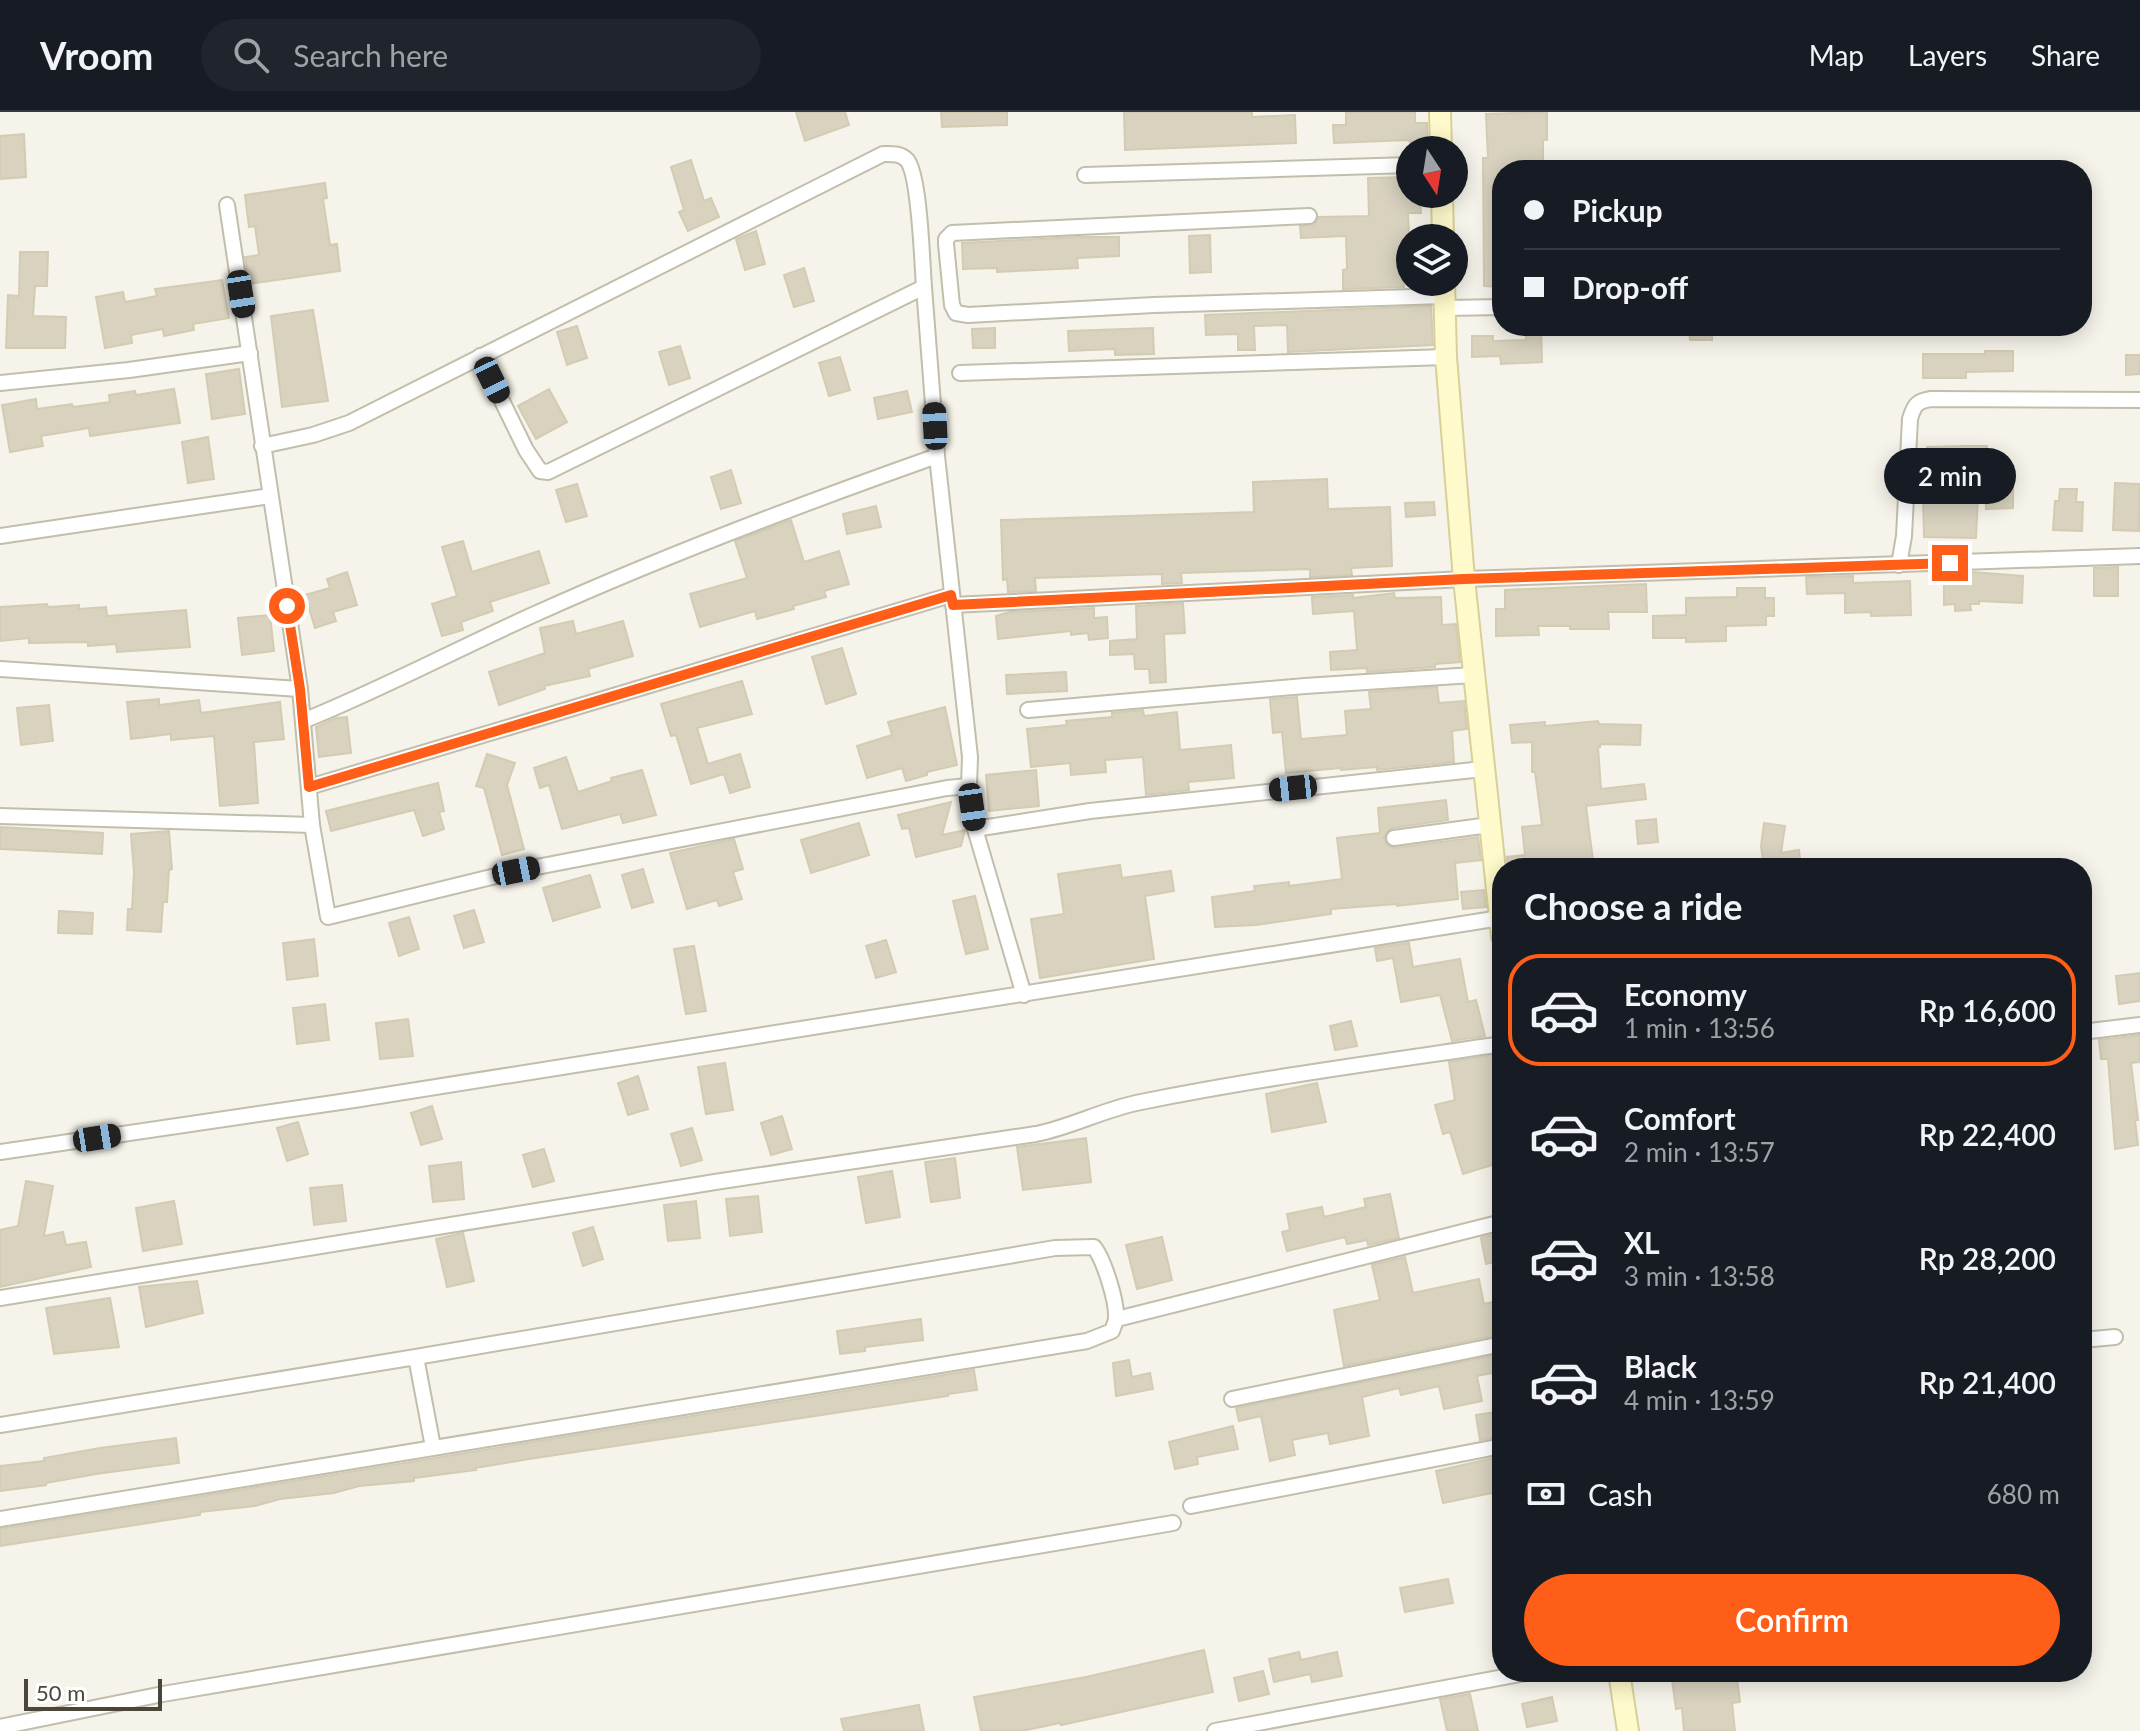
<!DOCTYPE html>
<meta charset="utf-8">
<style>
body{margin:0;font-family:Lato,sans-serif;background:#20242c;color:#f1f3f6;height:100vh;display:flex;flex-direction:column;font-size:30px;white-space:nowrap}
*{box-sizing:border-box;margin:0}
p{font-size:26px;color:#9ea1a6}
.icon{flex:none;width:44px;height:44px;fill:none;stroke:currentColor;stroke-width:2;stroke-linecap:round;stroke-linejoin:round}
.map{position:relative;flex:1;overflow:hidden}
.panel{position:absolute;left:1492px;top:746px;width:600px;height:824px;display:flex;flex-direction:column;background:#171b24;border-radius:32px;box-shadow:0 4px 20px #0003}
.panel>*{flex:none}
.top-card{position:absolute;left:1492px;top:48px;width:600px;height:176px;border-radius:32px;box-shadow:0 4px 20px #0003;display:grid;align-content:center;height:176px;padding:0 32px;background:#171b24}
.needle{width:52px;rotate:168deg}
.tools{position:absolute;left:1396px;top:24px;display:grid;gap:16px}
.tools a{display:grid;place-items:center;width:72px;height:72px;border-radius:50%;background:#171b24;box-shadow:0 4px 20px #0003;font-size:40px}
.scale{position:absolute;left:24px;bottom:20px;width:138px;box-sizing:border-box;padding-left:8px;border:4px solid #4b4638;border-top:0;font-size:22px;line-height:28px;white-space:nowrap;color:#4b4638;-webkit-text-stroke:6px #fff;paint-order:stroke}
.end{position:absolute;width:36px;height:36px;margin:-18px;border:10px solid #ff5e18;background:#fff;box-shadow:0 0 0 4px #fff}
.from{border-radius:50%}
.bubble{position:absolute;height:56px;border-radius:28px;background:#171b24;box-shadow:0 4px 20px #0003;font-size:26px;font-weight:600;line-height:56px;text-align:center}
.car{position:absolute;width:24px;height:48px;margin:-24px -12px;border-radius:10px;box-shadow:0 0 6px 2px #0007;background:linear-gradient(#222 24%,#8ab4d8 0 40%,#222 0 76%,#8ab4d8 0 86%,#222 0)}
.top-card b{display:flex;align-items:center;gap:28px;height:76px;font-size:30px}
.top-card b+b{border-top:2px solid #363941}
.top-card i{width:20px;height:20px;background:#f1f3f6}
ul{padding:0;list-style:none}
li{display:flex;align-items:center;gap:24px;height:112px;margin:0 16px 12px;padding:0 16px;border:4px solid transparent;border-radius:32px}
li div{flex:1}
li b{display:block;font-size:30px}
li em{font-style:normal;font-weight:600}
li.active{border-color:#ff5e18}
li>.icon{width:72px;height:72px;stroke-width:1.5}
h2{padding:0 32px;font-size:36px;line-height:96px}
.pay{display:flex;align-items:center;gap:20px;height:88px;padding:0 32px;font-size:30px}
.pay p{margin-inline-start:auto}
.action{display:flex;gap:16px;margin-top:auto;padding:16px 32px}
.action a{flex:1;height:92px;border-radius:48px;background:#ff5e18;color:#fff;font-size:32px;font-weight:600;line-height:92px;text-align:center}
header{display:flex;align-items:center;gap:48px;box-sizing:border-box;height:112px;padding:0 40px;background:#171b24;border-bottom:2px solid #363941}
header strong{font-size:38px}
nav{display:flex;gap:44px;margin-inline-start:auto;font-size:28px}
.search{width:560px;height:72px;background:#20242c;display:flex;align-items:center;gap:20px;box-sizing:border-box;padding:0 28px;border-radius:44px;color:#9ea1a6;font-size:30px}
.map>svg:first-child{display:block}
.building{fill:#d8d2bf;stroke:#d3cbb2;stroke-width:2}
.lines{fill:none;stroke-linecap:round;stroke-linejoin:round}
.street-casing{stroke:#c2beac;stroke-width:18}
.secondary-casing{stroke:#d8d099;stroke-width:24}
.street{stroke:#fff;stroke-width:14}
.secondary{stroke:#fffacb;stroke-width:20}
.route{stroke:#ff5e18;stroke-width:10}
</style>
<header>
<strong>Vroom</strong>
<div class="search"><svg class="icon" aria-label="search" viewBox="0 0 24 24"><circle cx="10" cy="10" r="6"/><path d="M15 15l6 6"/></svg>Search here</div>
<nav><a>Map</a><a>Layers</a><a>Share</a></nav>
</header>
<div class="map">
<svg width="2140" height="1619" viewBox="0 0 2140 1619">
<rect width="100%" height="100%" fill="#f6f4ea"/>
<g class="building">
<polygon points="796,0 845,0 849,13 805,29"/>
<polygon points="941,0 1007,0 1007,13 942,15"/>
<polygon points="1124,0 1252,0 1252,5 1295,3 1296,31 1125,38"/>
<polygon points="1346,0 1415,0 1415,11 1427,11 1428,36 1410,36 1410,28 1334,31 1333,13 1346,13"/>
<polygon points="1547,0 1547,28 1543,28 1543,58 1502,58 1502,175 1484,174 1483,46 1488,46 1486,2"/>
<polygon points="24,22 26,65 0,67 0,24"/>
<polygon points="691,48 704,89 711,86 719,105 688,119 679,100 684,98 671,55"/>
<polygon points="1410,65 1410,84 1420,84 1421,101 1408,101 1410,146 1403,147 1404,175 1343,177 1343,158 1347,157 1346,124 1301,126 1300,114 1314,113 1319,105 1369,104 1368,66"/>
<polygon points="325,71 327,86 323,87 330,133 337,132 340,159 249,172 245,145 259,143 255,114 249,115 245,83"/>
<polygon points="756,119 765,152 745,158 736,127"/>
<polygon points="1210,123 1211,160 1190,161 1189,124"/>
<polygon points="1077,125 1119,125 1119,144 1077,146 1078,156 997,160 997,156 963,157 962,131"/>
<polygon points="20,140 48,140 47,174 35,174 33,204 66,205 65,236 6,236 8,183 19,184"/>
<polygon points="804,156 814,189 794,195 784,163"/>
<polygon points="222,168 229,206 193,212 194,218 164,224 163,217 131,223 132,231 105,236 96,185 123,180 125,190 157,184 155,177"/>
<polygon points="1431,194 1433,233 1288,240 1287,213 1254,214 1255,238 1238,238 1238,222 1206,223 1205,203"/>
<polygon points="313,198 328,289 282,295 271,204"/>
<polygon points="577,214 587,246 567,253 557,220"/>
<polygon points="1526,214 1541,214 1542,250 1501,252 1500,244 1472,245 1472,224 1493,224 1493,229 1526,228"/>
<polygon points="1689,214 1712,214 1712,228 1690,228"/>
<polygon points="995,216 995,236 973,236 972,217"/>
<polygon points="1153,216 1154,242 1115,243 1115,237 1069,239 1068,219"/>
<polygon points="680,234 690,266 669,273 659,240"/>
<polygon points="1985,239 2013,239 2013,259 1966,260 1966,266 1923,266 1923,242 1985,242"/>
<polygon points="2126,243 2140,243 2140,262 2126,263"/>
<polygon points="840,245 850,278 829,284 819,251"/>
<polygon points="239,257 245,302 212,307 206,262"/>
<polygon points="174,277 180,311 90,324 89,316 41,324 43,334 10,340 2,293 36,287 37,297 72,292 73,295 110,290 109,283 135,279 136,283"/>
<polygon points="549,277 567,310 536,327 518,294"/>
<polygon points="907,279 912,300 878,307 874,286"/>
<polygon points="208,325 214,367 188,371 182,330"/>
<polygon points="1965,334 1987,334 1986,355 1927,357 1927,335"/>
<polygon points="731,358 741,391 721,397 711,365"/>
<polygon points="1327,367 1328,397 1390,395 1392,454 1351,456 1352,463 1310,465 1310,457 1181,461 1182,471 1162,472 1162,462 1035,466 1036,479 1008,480 1007,467 1003,468 1001,408 1254,400 1253,370"/>
<polygon points="2115,371 2140,372 2139,419 2113,418"/>
<polygon points="577,372 587,404 566,410 556,378"/>
<polygon points="2013,376 2013,396 1986,397 1985,377"/>
<polygon points="2060,377 2077,377 2076,390 2083,390 2082,419 2053,418 2055,389 2059,389"/>
<polygon points="1923,384 1978,385 1976,426 1924,425"/>
<polygon points="1434,390 1435,403 1406,405 1405,391"/>
<polygon points="876,394 881,415 847,422 843,402"/>
<polygon points="791,408 804,450 839,439 849,472 824,479 826,485 793,494 794,497 757,507 755,499 700,515 690,482 747,466 735,429"/>
<polygon points="463,429 472,460 539,439 549,471 490,490 493,499 461,510 463,518 442,524 432,492 457,484 442,435"/>
<polygon points="2118,455 2118,484 2094,484 2094,456"/>
<polygon points="347,460 357,493 333,500 336,509 315,516 305,483 330,476 327,467"/>
<polygon points="1972,460 2023,464 2022,491 1979,489 1979,492 1970,492 1971,498 1955,499 1955,492 1944,493 1944,470 1951,470 1950,461"/>
<polygon points="1853,464 1853,471 1910,469 1911,503 1871,504 1871,500 1845,501 1845,481 1807,482 1806,465"/>
<polygon points="1646,472 1647,500 1608,500 1609,517 1570,517 1570,514 1538,514 1539,523 1496,524 1496,497 1505,497 1505,478"/>
<polygon points="1737,476 1765,476 1765,486 1774,486 1774,504 1766,504 1766,513 1726,514 1726,529 1686,530 1686,526 1653,526 1653,504 1686,503 1686,486 1737,485"/>
<polygon points="1394,481 1395,486 1441,485 1442,513 1456,512 1460,550 1435,552 1435,555 1367,560 1367,556 1331,558 1330,540 1357,538 1354,499 1313,502 1312,485 1353,483 1353,486"/>
<polygon points="1183,491 1185,521 1164,522 1166,570 1150,571 1149,557 1135,557 1134,542 1110,543 1110,529 1137,527 1136,494"/>
<polygon points="47,492 48,495 79,493 79,497 106,495 107,504 186,498 190,535 117,540 116,532 88,534 88,530 29,531 29,526 0,529 0,495"/>
<polygon points="1094,496 1094,506 1107,505 1108,526 1089,528 1088,521 1071,523 1071,519 998,527 996,504 1010,500"/>
<polygon points="270,503 274,539 242,543 238,506"/>
<polygon points="573,509 576,522 623,509 633,544 588,557 590,564 544,574 545,577 499,593 489,560 545,541 540,516"/>
<polygon points="842,536 856,582 826,592 812,545"/>
<polygon points="1066,560 1067,579 1007,582 1006,563"/>
<polygon points="742,569 752,602 697,616 708,652 740,642 750,675 730,681 724,662 691,672 676,623 671,624 661,592"/>
<polygon points="1437,575 1439,591 1464,589 1467,617 1452,619 1454,650 1377,658 1377,655 1341,658 1341,656 1286,661 1282,620 1273,621 1270,587 1297,585 1301,627 1347,623 1345,599 1371,597 1369,580"/>
<polygon points="159,587 159,593 199,588 201,601 280,590 284,627 254,630 258,691 220,694 214,624 171,628 171,622 131,627 127,590"/>
<polygon points="49,593 53,629 21,633 17,596"/>
<polygon points="945,595 957,653 927,660 927,663 906,669 902,656 867,666 857,634 892,623 888,610"/>
<polygon points="1143,598 1144,604 1177,600 1180,638 1231,633 1234,666 1188,670 1189,678 1146,683 1143,645 1105,648 1106,660 1071,663 1070,651 1031,655 1027,617 1067,613 1066,609 1112,605 1112,601"/>
<polygon points="347,605 351,641 319,645 316,615 336,606"/>
<polygon points="1598,609 1599,612 1641,613 1640,633 1600,632 1600,635 1598,635 1601,677 1644,672 1646,687 1586,694 1594,756 1508,756 1507,745 1525,743 1522,715 1542,713 1535,660 1532,660 1532,630 1512,631 1510,613 1545,610 1545,614"/>
<polygon points="487,642 515,651 507,673 524,737 502,743 484,676 476,674"/>
<polygon points="566,645 578,680 612,669 611,666 642,658 656,703 623,711 620,702 562,717 549,673 540,676 534,656"/>
<polygon points="1036,658 1039,694 989,699 986,663"/>
<polygon points="438,671 444,699 439,700 444,717 423,724 414,698 331,719 326,699"/>
<polygon points="1446,688 1448,708 1392,716 1385,722 1384,727 1387,733 1395,736 1478,725 1481,748 1455,751 1458,787 1397,794 1397,792 1331,797 1331,802 1256,813 1215,815 1212,785 1255,779 1254,774 1289,770 1289,774 1342,767 1337,726 1380,721 1378,696"/>
<polygon points="951,690 942,723 965,718 961,734 916,745 909,716 902,717 898,703"/>
<polygon points="1656,707 1658,730 1638,732 1636,709"/>
<polygon points="859,711 869,743 811,761 801,728"/>
<polygon points="1764,711 1785,714 1781,741 1799,738 1801,756 1764,756 1761,734"/>
<polygon points="0,715 103,721 102,742 0,737"/>
<polygon points="169,719 172,757 169,758 167,790 163,790 161,820 127,818 128,797 132,797 134,760 131,722"/>
<polygon points="734,727 743,757 733,760 742,787 719,794 717,788 687,797 670,741"/>
<polygon points="1120,753 1122,766 1171,759 1174,779 1145,784 1154,847 1040,866 1031,807 1064,802 1058,762"/>
<polygon points="643,757 653,790 632,796 622,763"/>
<polygon points="590,763 600,795 553,809 543,776"/>
<polygon points="1484,778 1486,795 1463,797 1461,780"/>
<polygon points="975,784 988,837 966,842 953,789"/>
<polygon points="474,798 484,830 464,836 454,804"/>
<polygon points="59,799 93,801 92,822 58,821"/>
<polygon points="409,805 419,837 399,844 389,811"/>
<polygon points="314,827 318,864 287,868 283,831"/>
<polygon points="886,828 896,860 876,866 866,834"/>
<polygon points="1409,831 1413,855 1460,847 1468,890 1476,888 1485,924 1452,929 1440,883 1401,890 1393,846 1377,849 1375,836"/>
<polygon points="694,834 706,899 686,902 674,837"/>
<polygon points="2140,861 2140,889 2119,892 2116,864"/>
<polygon points="325,892 329,928 297,932 293,896"/>
<polygon points="408,907 413,944 380,947 376,911"/>
<polygon points="1351,909 1357,934 1335,938 1330,914"/>
<polygon points="2140,923 2140,950 2131,951 2138,1008 2135,1008 2138,1033 2115,1037 2108,947 2101,947 2099,928"/>
<polygon points="1500,942 1502,965 1494,966 1502,998 1502,1050 1463,1062 1450,1020 1443,1022 1435,993 1455,988 1449,950"/>
<polygon points="725,951 733,998 706,1002 698,955"/>
<polygon points="638,964 648,997 628,1003 618,971"/>
<polygon points="1317,971 1326,1010 1272,1020 1266,982"/>
<polygon points="432,994 442,1027 421,1033 411,1001"/>
<polygon points="782,1004 792,1037 771,1043 761,1011"/>
<polygon points="298,1010 308,1042 287,1049 277,1016"/>
<polygon points="692,1016 702,1048 681,1054 671,1022"/>
<polygon points="1086,1026 1091,1070 1023,1078 1017,1035"/>
<polygon points="544,1037 554,1069 533,1075 523,1043"/>
<polygon points="955,1046 960,1086 931,1090 925,1050"/>
<polygon points="461,1050 464,1087 433,1090 429,1054"/>
<polygon points="892,1059 900,1105 866,1111 858,1065"/>
<polygon points="26,1069 53,1074 44,1124 63,1120 66,1133 86,1130 91,1155 0,1175 0,1118 18,1114"/>
<polygon points="342,1073 346,1109 314,1113 310,1076"/>
<polygon points="1390,1082 1399,1126 1368,1133 1367,1128 1347,1132 1345,1125 1287,1139 1282,1120 1290,1118 1287,1102 1322,1095 1324,1105 1366,1095 1364,1087"/>
<polygon points="758,1084 762,1120 730,1124 726,1087"/>
<polygon points="174,1089 182,1132 143,1139 136,1096"/>
<polygon points="696,1089 700,1126 668,1129 664,1093"/>
<polygon points="593,1115 603,1147 583,1154 573,1121"/>
<polygon points="1502,1120 1502,1148 1486,1152 1481,1126"/>
<polygon points="463,1121 474,1169 447,1175 436,1127"/>
<polygon points="1162,1125 1172,1168 1137,1177 1126,1133"/>
<polygon points="1405,1145 1413,1181 1479,1167 1484,1192 1502,1188 1502,1222 1344,1254 1334,1198 1380,1188 1372,1153"/>
<polygon points="197,1169 203,1201 146,1215 139,1175"/>
<polygon points="110,1186 119,1235 54,1242 46,1196"/>
<polygon points="921,1207 923,1228 865,1235 865,1239 840,1242 837,1219"/>
<polygon points="1502,1242 1502,1259 1477,1264 1482,1289 1444,1297 1439,1274 1401,1283 1399,1276 1362,1285 1369,1324 1330,1332 1328,1321 1292,1328 1295,1343 1270,1349 1261,1304 1239,1309 1236,1296"/>
<polygon points="1129,1248 1132,1265 1150,1261 1153,1277 1116,1284 1113,1251"/>
<polygon points="974,1258 977,1278 948,1282 948,1284 529,1347 475,1356 476,1358 414,1366 414,1369 359,1374 334,1381 280,1387 255,1394 200,1400 200,1403 0,1434 0,1417"/>
<polygon points="1502,1299 1502,1324 1480,1328 1476,1303"/>
<polygon points="1233,1314 1238,1337 1197,1345 1198,1352 1175,1357 1169,1330"/>
<polygon points="176,1326 179,1351 96,1362 46,1371 46,1373 0,1379 0,1354 44,1349 44,1346 100,1336"/>
<polygon points="1502,1344 1502,1379 1443,1391 1436,1359"/>
<polygon points="1448,1467 1453,1491 1405,1500 1400,1476"/>
<polygon points="1204,1538 1213,1580 1061,1613 1060,1611 1022,1619 981,1619 974,1585 1086,1565"/>
<polygon points="1299,1540 1301,1548 1337,1540 1342,1564 1312,1570 1310,1562 1274,1570 1269,1547"/>
<polygon points="1263,1559 1269,1582 1239,1589 1234,1566"/>
<polygon points="1671,1560 1726,1560 1727,1569 1737,1567 1740,1590 1732,1591 1735,1619 1684,1619 1682,1596 1676,1597"/>
<polygon points="1470,1582 1478,1619 1447,1619 1440,1587"/>
<polygon points="1552,1585 1557,1609 1527,1615 1522,1592"/>
<polygon points="919,1593 924,1619 844,1619 841,1607"/>
</g>
<g class="lines">
<g class="street-casing">
<g id="street">
<polyline points="1085,63 1410,53"/>
<polyline points="227,93 300,577"/>
<polyline points="1309,104 952,121 946,127 946,132 952,193 956,201 968,203 1154,193 1444,184"/>
<polyline points="1445,196 1502,195"/>
<polyline points="480,244 526,338 540,359 548,360 924,175 937,344 970,645 969,674"/>
<polyline points="960,261 1446,245"/>
<polyline points="0,271 129,258 250,241"/>
<path d="M 262,334 L 313,323 L 349,311 L 883,42 C 892,42 900,41 907,48 C 920,64 922,151 924,175"/>
<polyline points="0,424 270,384"/>
<path d="M 1899,453 L 1904,424 L 1910,307 C 1914,293 1917,289 1931,287 L 2140,288"/>
<polyline points="953,493 1464,467 2140,444"/>
<polyline points="0,557 300,577 312,713 328,805 516,759 947,676 969,674 975,717"/>
<polyline points="1028,598 1305,574 1473,563"/>
<path d="M 303,609 C 382,577 457,537 535,502 C 666,443 801,392 937,344"/>
<polyline points="309,675 951,483"/>
<polyline points="0,704 312,713"/>
<polyline points="1394,726 1489,713"/>
<polyline points="1024,883 975,717 1090,699 1483,657"/>
<polyline points="2082,920 2140,913"/>
<polyline points="0,1040 354,988 1500,806"/>
<path d="M 0,1186 L 715,1070 L 1036,1022 C 1072,1015 1104,997 1141,990 C 1260,966 1381,950 1502,932"/>
<polyline points="1117,1207 1502,1110"/>
<polyline points="2082,1228 2115,1225"/>
<polyline points="416,1245 433,1335"/>
<polyline points="1232,1287 1502,1232"/>
<path d="M 0,1313 L 416,1245 L 1055,1136 L 1094,1135 C 1104,1148 1117,1189 1116,1206 C 1116,1209 1113,1216 1112,1219 L 1087,1229 L 0,1407"/>
<polyline points="1191,1394 1502,1334"/>
<polyline points="0,1615 163,1582 1173,1411"/>
<polyline points="1215,1619 1531,1560"/>
</g>
</g>
<g class="secondary-casing">
<g id="secondary">
<polyline points="1440,0 1441,38"/>
<polyline points="1442,82 1443,126"/>
<polyline points="1444,170 1446,245 1464,467 1502,824"/>
<polyline points="1619,1560 1628,1619"/>
</g>
</g>
<use href="#street" class="street"/>
<use href="#secondary" class="secondary"/>
</g>
<g class="lines">
<polyline class="route" points="287,494 300,577 309,675 951,483 953,493 1464,467 1950,451"/>
</g>
</svg>
<div class="tools">
<a><svg class="needle" viewBox="-14 -14 28 28"><path d="M0-13l5 13h-10z" fill="#e53935"/><path d="M0 13l5-13h-10z" fill="#9ea1a6"/></svg></a>
<a><svg class="icon" aria-label="layers" viewBox="0 0 24 24"><path d="M12 4l9 5-9 5-9-5zM3 14l9 5 9-5"/></svg></a>
</div>
<div class="scale">50 m</div>
<i class="end from" style="left:287px;top:494px"></i>
<i class="end" style="left:1950px;top:451px"></i>
<div class="bubble" style="left:1884px;top:336px;width:132px">2 min</div>
<i class="car" style="left:241px;top:182px;rotate:171deg"></i>
<i class="car" style="left:492px;top:268px;rotate:154deg"></i>
<i class="car" style="left:935px;top:314px;rotate:357deg"></i>
<i class="car" style="left:1293px;top:676px;rotate:264deg"></i>
<i class="car" style="left:972px;top:695px;rotate:172deg"></i>
<i class="car" style="left:516px;top:759px;rotate:79deg"></i>
<i class="car" style="left:97px;top:1026px;rotate:81deg"></i>
<div class="top-card">
<b><i class="from"></i>Pickup</b>
<b><i></i>Drop-off</b>
</div>
<section class="panel">
<h2>Choose a ride</h2>
<ul>
<li class="active"><svg class="icon" aria-label="car" viewBox="0 0 24 24"><path d="M5 17H2v-5l4-1 3-4h7l3 4 3 1v5h-3M9 17h6M6 11h13"/><circle cx="7" cy="17" r="2"/><circle cx="17" cy="17" r="2"/></svg><div><b>Economy</b><p>1 min · 13:56</p></div><em>Rp 16,600</em></li>
<li><svg class="icon" aria-label="car" viewBox="0 0 24 24"><path d="M5 17H2v-5l4-1 3-4h7l3 4 3 1v5h-3M9 17h6M6 11h13"/><circle cx="7" cy="17" r="2"/><circle cx="17" cy="17" r="2"/></svg><div><b>Comfort</b><p>2 min · 13:57</p></div><em>Rp 22,400</em></li>
<li><svg class="icon" aria-label="car" viewBox="0 0 24 24"><path d="M5 17H2v-5l4-1 3-4h7l3 4 3 1v5h-3M9 17h6M6 11h13"/><circle cx="7" cy="17" r="2"/><circle cx="17" cy="17" r="2"/></svg><div><b>XL</b><p>3 min · 13:58</p></div><em>Rp 28,200</em></li>
<li><svg class="icon" aria-label="car" viewBox="0 0 24 24"><path d="M5 17H2v-5l4-1 3-4h7l3 4 3 1v5h-3M9 17h6M6 11h13"/><circle cx="7" cy="17" r="2"/><circle cx="17" cy="17" r="2"/></svg><div><b>Black</b><p>4 min · 13:59</p></div><em>Rp 21,400</em></li>
</ul>
<div class="pay"><svg class="icon" aria-label="cash" viewBox="0 0 24 24"><path d="M3 7h18v10H3z"/><circle cx="12" cy="12" r="2"/></svg>Cash<p>680 m</p></div>
<div class="action"><a>Confirm</a></div>
</section>
</div>
